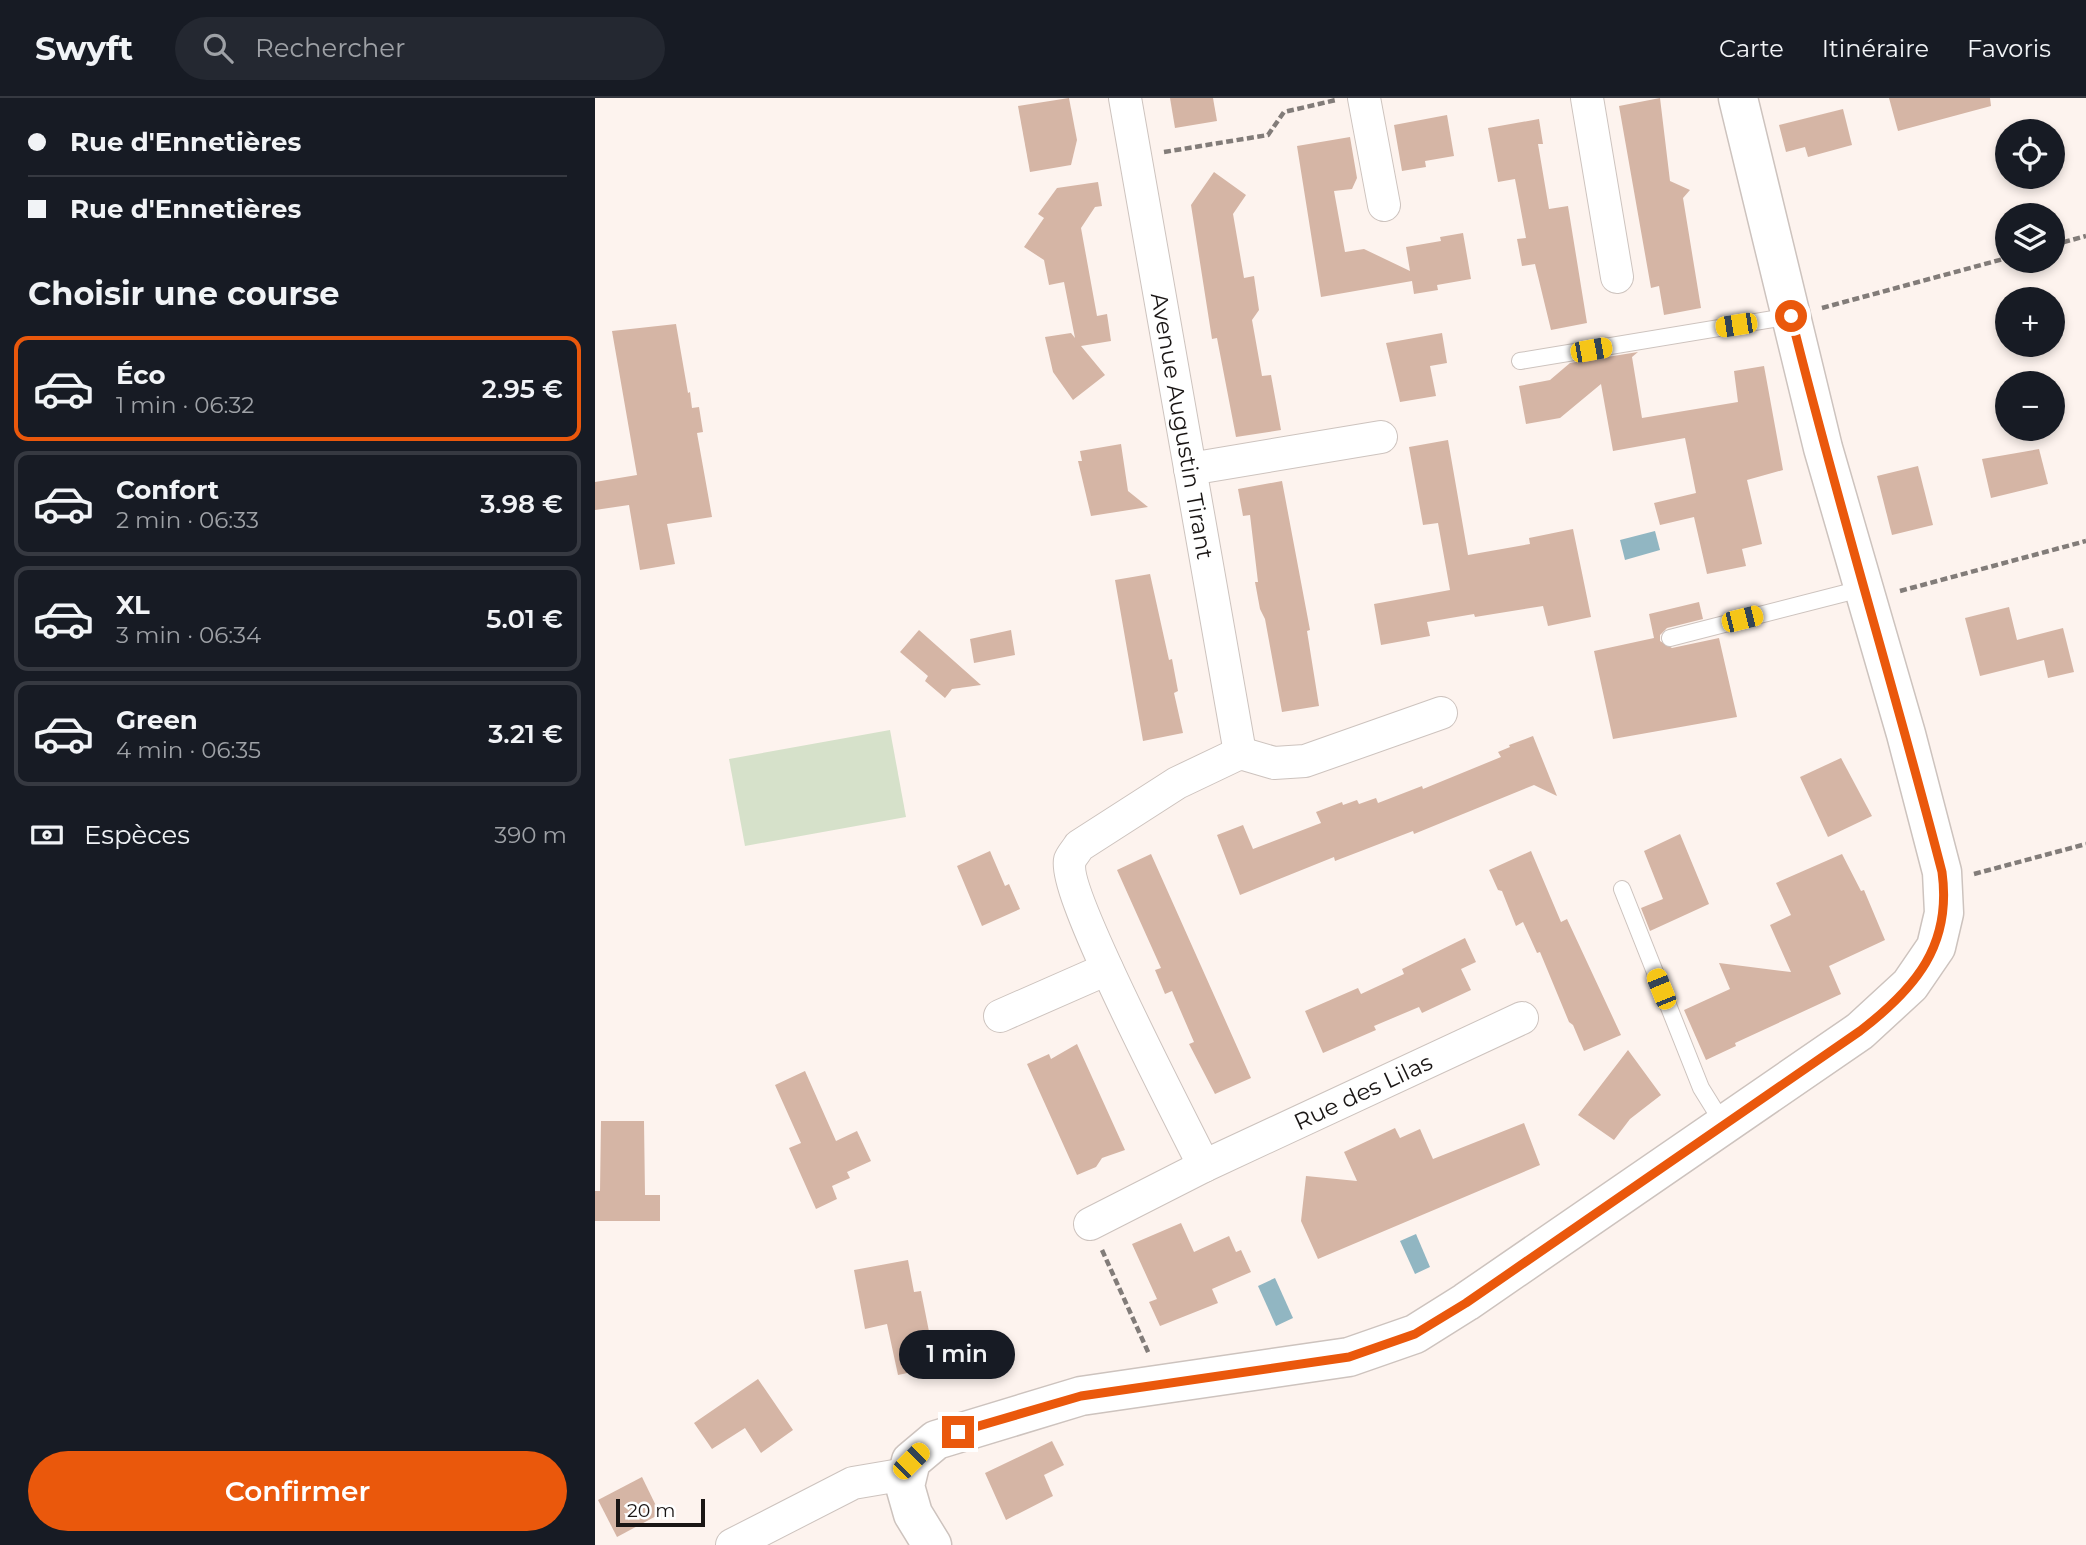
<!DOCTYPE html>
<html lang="fr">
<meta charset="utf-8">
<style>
body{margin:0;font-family:Montserrat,sans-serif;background:#242831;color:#f1f3f6;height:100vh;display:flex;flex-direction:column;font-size:26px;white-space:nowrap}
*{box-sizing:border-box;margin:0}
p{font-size:23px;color:#9ea1a6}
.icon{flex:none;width:38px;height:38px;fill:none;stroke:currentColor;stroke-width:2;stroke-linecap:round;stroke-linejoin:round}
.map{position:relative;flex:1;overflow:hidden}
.drawer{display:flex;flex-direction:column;background:#171b24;width:595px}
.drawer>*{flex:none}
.hud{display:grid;align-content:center;height:154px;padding:0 28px;background:#171b24}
.tools{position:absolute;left:1400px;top:21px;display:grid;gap:14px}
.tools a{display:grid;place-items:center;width:70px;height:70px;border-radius:50%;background:#171b24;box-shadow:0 4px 10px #0003;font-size:35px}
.scale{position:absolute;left:21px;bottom:18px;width:89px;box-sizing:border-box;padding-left:7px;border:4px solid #1a1615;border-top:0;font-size:19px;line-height:24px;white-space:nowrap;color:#1a1615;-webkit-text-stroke:5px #fff;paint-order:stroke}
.end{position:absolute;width:32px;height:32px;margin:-16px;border:9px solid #ea580c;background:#fff;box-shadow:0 0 0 4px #fff}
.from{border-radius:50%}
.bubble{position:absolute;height:49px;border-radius:24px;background:#171b24;box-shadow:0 4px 10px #0003;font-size:23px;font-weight:600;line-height:49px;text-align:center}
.car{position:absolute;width:21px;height:42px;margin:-21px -10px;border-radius:9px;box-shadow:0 0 5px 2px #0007;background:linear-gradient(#f5c518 24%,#345 0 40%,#f5c518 0 76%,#345 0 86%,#f5c518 0)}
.hud b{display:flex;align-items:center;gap:24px;height:66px;font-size:26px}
.hud b+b{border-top:2px solid #363941}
.hud i{width:18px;height:18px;background:#f1f3f6}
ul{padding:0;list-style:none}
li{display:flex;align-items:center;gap:21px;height:105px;margin:0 14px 10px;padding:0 14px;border:4px solid #363941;border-radius:14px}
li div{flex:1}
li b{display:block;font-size:26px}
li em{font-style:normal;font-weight:600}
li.active{border-color:#ea580c}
li>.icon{width:63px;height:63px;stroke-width:1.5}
h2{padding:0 28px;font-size:32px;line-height:84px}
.pay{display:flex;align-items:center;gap:18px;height:77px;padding:0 28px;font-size:26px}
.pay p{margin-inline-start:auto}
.action{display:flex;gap:14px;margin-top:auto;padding:14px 28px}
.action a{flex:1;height:80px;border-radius:42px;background:#ea580c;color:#fff;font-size:28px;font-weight:600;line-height:80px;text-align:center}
header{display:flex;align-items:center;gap:42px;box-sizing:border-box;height:98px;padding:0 35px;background:#171b24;border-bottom:2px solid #363941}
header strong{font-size:33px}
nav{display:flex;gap:38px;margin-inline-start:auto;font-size:24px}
.search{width:490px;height:63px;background:#242831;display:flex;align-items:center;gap:18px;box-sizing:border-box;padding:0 24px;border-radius:38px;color:#9ea1a6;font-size:26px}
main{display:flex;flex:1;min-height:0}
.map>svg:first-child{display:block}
.green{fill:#d6e1ca}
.water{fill:#91b6c2}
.building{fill:#d5b5a5}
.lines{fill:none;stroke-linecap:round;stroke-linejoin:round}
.lane-casing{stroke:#cdc3be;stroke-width:18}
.street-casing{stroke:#cdc3be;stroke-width:34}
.secondary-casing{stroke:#cdc3be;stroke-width:41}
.path{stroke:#827c79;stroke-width:4.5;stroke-dasharray:7 3.5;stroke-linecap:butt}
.lane{stroke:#fff;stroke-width:16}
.street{stroke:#fff;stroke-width:32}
.secondary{stroke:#fff;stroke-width:38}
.route{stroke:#ea580c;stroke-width:9}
.labels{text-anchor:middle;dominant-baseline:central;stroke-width:5;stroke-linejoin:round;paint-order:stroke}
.street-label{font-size:23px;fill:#1a1615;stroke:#fff}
</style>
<header>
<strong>Swyft</strong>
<div class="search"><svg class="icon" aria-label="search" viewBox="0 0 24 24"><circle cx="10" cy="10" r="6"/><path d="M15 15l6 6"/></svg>Rechercher</div>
<nav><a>Carte</a><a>Itinéraire</a><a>Favoris</a></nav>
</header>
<main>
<section class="drawer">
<div class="hud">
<b><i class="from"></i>Rue d'Ennetières</b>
<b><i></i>Rue d'Ennetières</b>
</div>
<h2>Choisir une course</h2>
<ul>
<li class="active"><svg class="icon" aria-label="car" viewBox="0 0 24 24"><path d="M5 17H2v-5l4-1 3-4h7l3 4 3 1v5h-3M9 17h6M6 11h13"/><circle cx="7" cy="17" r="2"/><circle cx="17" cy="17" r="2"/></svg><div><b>Éco</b><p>1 min · 06:32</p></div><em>2.95 €</em></li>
<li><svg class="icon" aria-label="car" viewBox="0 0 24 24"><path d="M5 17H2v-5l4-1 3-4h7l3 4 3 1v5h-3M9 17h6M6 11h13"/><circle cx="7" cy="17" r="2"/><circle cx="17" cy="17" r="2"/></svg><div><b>Confort</b><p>2 min · 06:33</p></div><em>3.98 €</em></li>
<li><svg class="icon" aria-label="car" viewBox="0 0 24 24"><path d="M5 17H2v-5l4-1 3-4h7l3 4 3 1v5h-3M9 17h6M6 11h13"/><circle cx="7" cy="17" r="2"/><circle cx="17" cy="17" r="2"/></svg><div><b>XL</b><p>3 min · 06:34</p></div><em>5.01 €</em></li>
<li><svg class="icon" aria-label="car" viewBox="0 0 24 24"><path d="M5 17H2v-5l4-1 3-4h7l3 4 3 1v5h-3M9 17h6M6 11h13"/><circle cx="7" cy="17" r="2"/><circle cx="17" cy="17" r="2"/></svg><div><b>Green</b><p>4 min · 06:35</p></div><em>3.21 €</em></li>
</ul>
<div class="pay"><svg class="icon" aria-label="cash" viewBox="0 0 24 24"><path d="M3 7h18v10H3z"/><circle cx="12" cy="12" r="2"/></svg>Espèces<p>390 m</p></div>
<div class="action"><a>Confirmer</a></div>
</section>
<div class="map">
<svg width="1491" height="1447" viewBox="0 0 1491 1447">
<rect width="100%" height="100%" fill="#fdf3ee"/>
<polygon class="green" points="295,632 311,719 150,748 134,661"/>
<g class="water">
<polygon points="1060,433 1065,452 1030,462 1025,442"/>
<polygon points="821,1136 835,1169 820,1176 805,1143"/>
<polygon points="680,1180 698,1220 681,1228 663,1188"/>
</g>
<g class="building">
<polygon points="474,0 482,42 476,67 435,74 423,8"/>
<polygon points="575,0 618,0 622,23 580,30"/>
<polygon points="1065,0 1075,83 1095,92 1088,100 1106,210 1069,217 1064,188 1056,190 1024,8"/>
<polygon points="1294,0 1395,0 1396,8 1303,33"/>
<polygon points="1248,11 1257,47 1213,59 1210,49 1191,54 1184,27"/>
<polygon points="852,17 859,58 830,63 831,69 807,73 799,27"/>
<polygon points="944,21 948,46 943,46 954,111 973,108 992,225 956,232 940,166 927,168 922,141 931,140 920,81 903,84 893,30"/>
<polygon points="755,39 762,80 757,91 739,93 750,154 769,151 815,173 811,149 846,143 845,139 868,135 876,181 842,187 843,192 819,196 817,183 726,199 702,48"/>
<polygon points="619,74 651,97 638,116 649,180 659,178 664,212 657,222 667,278 676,277 686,332 641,339 622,240 617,241 596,107"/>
<polygon points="503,84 507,108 500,109 486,130 502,218 512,216 516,243 486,248 510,277 478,302 458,274 450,239 476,235 480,240 469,184 454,187 449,162 429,149 449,120 443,116 462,90"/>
<polygon points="81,226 93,295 95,294 97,310 104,309 108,334 102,335 117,419 72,426 80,466 45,472 34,407 0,412 0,384 42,377 17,233"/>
<polygon points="847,235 852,265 835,268 841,298 805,304 791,245"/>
<polygon points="1043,254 1037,259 1047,320 1143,304 1139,273 1169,268 1188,372 1152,382 1167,446 1147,451 1151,468 1112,476 1099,419 1065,427 1059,405 1101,395 1090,340 1018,353 1006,286 965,320 931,326 924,288 955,282 975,265"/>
<polygon points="853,342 873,457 935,446 934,440 978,431 996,519 953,528 948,508 880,519 879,516 832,524 835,538 786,547 779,506 855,492 843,425 828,427 814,349"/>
<polygon points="526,346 533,393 553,409 496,418 483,363 487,363 485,353"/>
<polygon points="1444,351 1453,386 1396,400 1387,361"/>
<polygon points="1323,368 1338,427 1297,437 1282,378"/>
<polygon points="687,383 715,532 712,533 724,608 687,614 670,521 665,511 660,484 663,484 655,417 648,418 643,391"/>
<polygon points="555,476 574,562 577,561 583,593 579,595 588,635 548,643 520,482"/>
<polygon points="1104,504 1108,521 1072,530 1065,537 1065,543 1077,550 1124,540 1142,619 1018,641 999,553 1059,540 1054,516"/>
<polygon points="1414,509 1422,542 1468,530 1479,574 1453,580 1449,562 1385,578 1370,520"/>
<polygon points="324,532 386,587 357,591 350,600 330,583 333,578 305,554"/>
<polygon points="416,532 420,557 379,565 375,541"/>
<polygon points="938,638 962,698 939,687 819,736 818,733 740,763 739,759 645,797 622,737 648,727 658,751 726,725 721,714 747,704 748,707 762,702 764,706 781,700 783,705 827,688 828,691 906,659 903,654 915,649 914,647"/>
<polygon points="1246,660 1277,718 1233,739 1205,679"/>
<polygon points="1085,736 1114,806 1055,833 1046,810 1068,801 1049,753"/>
<polygon points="395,753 410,788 414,786 425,811 387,828 362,768"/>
<polygon points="936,753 966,824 972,821 1026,937 989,953 978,927 974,924 945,854 942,855 928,824 921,828 907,793 903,792 894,772"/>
<polygon points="556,756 656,980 620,996 594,946 599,944 577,893 570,896 560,872 566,870 522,772"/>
<polygon points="1247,756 1266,793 1269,792 1290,842 1234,868 1246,896 1140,945 1141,948 1111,962 1089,912 1135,891 1124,865 1196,874 1175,827 1196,817 1181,785"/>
<polygon points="870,840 881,864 866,871 876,892 827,915 824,909 779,928 781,932 728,955 710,913 763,890 766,896 809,876 807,871"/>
<polygon points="482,946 530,1052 507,1060 501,1069 482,1077 432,966 454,956 456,961"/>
<polygon points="1033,952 1066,997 1035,1021 1019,1042 983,1017"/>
<polygon points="210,973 241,1043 262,1033 276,1063 252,1074 255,1080 237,1088 242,1101 221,1111 194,1050 206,1045 180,987"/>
<polygon points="6,1023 49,1023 50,1097 65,1097 65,1123 0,1123 0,1093 5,1093"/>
<polygon points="929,1025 945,1067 723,1161 706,1123 711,1078 762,1083 749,1054 800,1030 805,1040 825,1031 838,1061"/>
<polygon points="586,1125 599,1154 634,1138 641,1154 646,1152 656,1174 617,1191 623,1205 565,1228 554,1204 562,1201 537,1146"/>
<polygon points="313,1162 319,1194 326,1193 341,1269 303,1277 292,1226 270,1231 259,1172"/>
<polygon points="163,1281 198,1332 166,1355 150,1330 117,1351 99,1325"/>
<polygon points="457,1343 469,1367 449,1377 458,1398 411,1422 390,1375"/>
<polygon points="47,1379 65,1416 22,1439 3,1402"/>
</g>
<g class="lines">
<g class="lane-casing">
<g id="lane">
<polyline points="925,263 1196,218"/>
<polyline points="1075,540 1266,491"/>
<polyline points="1027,791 1106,990 1129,1027"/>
</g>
</g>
<g class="street-casing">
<g id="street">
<polyline points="530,0 645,655"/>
<polyline points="769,0 789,107"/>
<polyline points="992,0 1022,179"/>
<polyline points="595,371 786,339"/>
<polyline points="405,918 512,871"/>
<path d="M 609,1068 C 588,1025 466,793 475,762 C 477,757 482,752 484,748 L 582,685 L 645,655 L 679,665 L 710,663 L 846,615"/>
<polyline points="495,1126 609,1068 927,920"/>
<polyline points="137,1447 258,1385 311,1376"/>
</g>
</g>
<g class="secondary-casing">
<polyline id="secondary" points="337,1447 318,1416 310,1388 316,1363 341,1342 486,1298 754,1259 820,1236 871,1204 1265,933 1315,887 1341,849 1349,815 1347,774 1311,636 1228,350 1143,0"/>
</g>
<g class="path">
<polyline points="569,54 673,37 689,14 741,2"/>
<polyline points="1458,147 1491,138"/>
<polyline points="1227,210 1412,160"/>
<polyline points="1305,493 1491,443"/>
<polyline points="1379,776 1491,746"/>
<polyline points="507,1152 554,1256"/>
</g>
<use href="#lane" class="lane"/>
<use href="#street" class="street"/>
<use href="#secondary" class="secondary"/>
</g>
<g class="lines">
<path class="route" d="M 363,1334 L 486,1298 L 754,1259 L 820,1236 L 871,1205 L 1265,933 C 1321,890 1357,847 1347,774 C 1299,588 1242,405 1196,218"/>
</g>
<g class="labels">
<g class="street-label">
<text transform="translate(587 328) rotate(80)">Avenue Augustin Tirant</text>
<text transform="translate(768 994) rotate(-25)">Rue des Lilas</text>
</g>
</g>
</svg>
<div class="tools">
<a><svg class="icon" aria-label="locate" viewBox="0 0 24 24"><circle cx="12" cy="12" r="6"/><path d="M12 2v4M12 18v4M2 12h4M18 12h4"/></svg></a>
<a><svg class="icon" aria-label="layers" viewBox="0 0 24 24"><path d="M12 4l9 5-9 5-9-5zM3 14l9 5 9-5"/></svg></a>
<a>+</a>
<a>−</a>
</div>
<div class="scale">20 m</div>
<i class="end from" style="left:1196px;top:218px"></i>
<i class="end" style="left:363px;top:1334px"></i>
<div class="bubble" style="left:304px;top:1232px;width:116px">1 min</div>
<i class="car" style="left:1141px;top:227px;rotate:261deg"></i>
<i class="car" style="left:996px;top:252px;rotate:80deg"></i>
<i class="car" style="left:1147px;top:521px;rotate:76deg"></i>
<i class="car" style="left:1066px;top:891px;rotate:338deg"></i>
<i class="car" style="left:316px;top:1363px;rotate:45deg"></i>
</div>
</main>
